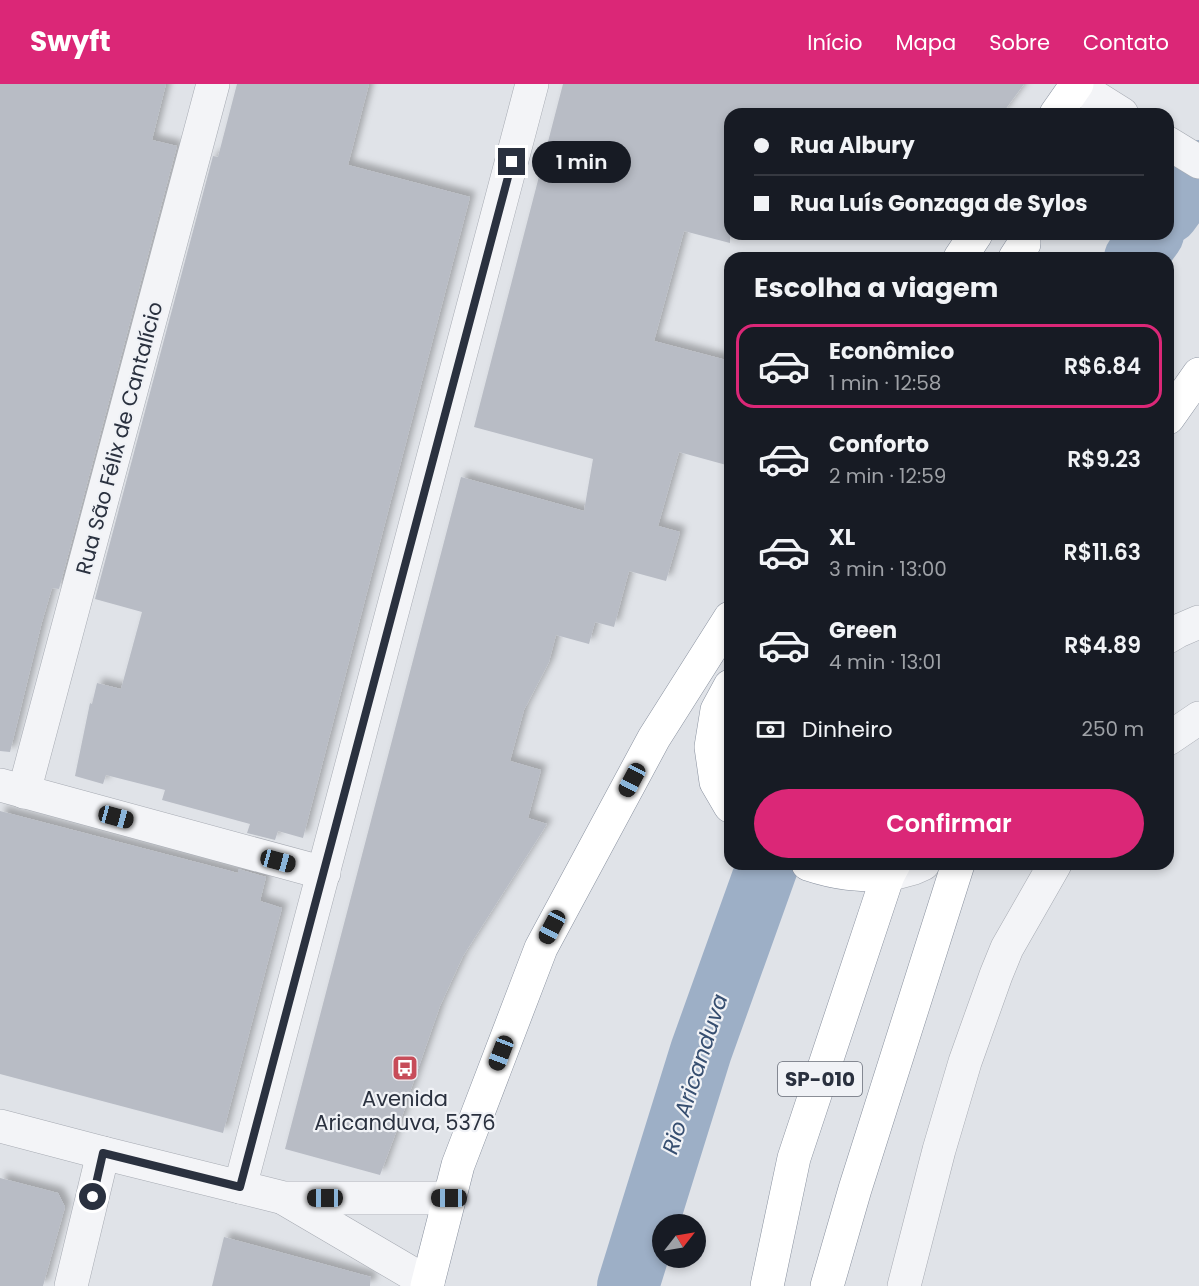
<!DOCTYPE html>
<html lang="pt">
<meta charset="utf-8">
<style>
body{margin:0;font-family:Poppins,sans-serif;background:#242831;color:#f1f3f6;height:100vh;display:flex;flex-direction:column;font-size:22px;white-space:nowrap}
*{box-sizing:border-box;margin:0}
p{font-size:20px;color:#9ea1a6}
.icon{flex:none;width:33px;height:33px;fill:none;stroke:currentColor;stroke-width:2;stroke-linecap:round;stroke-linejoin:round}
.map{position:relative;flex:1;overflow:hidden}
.sheet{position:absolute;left:724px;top:168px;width:450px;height:618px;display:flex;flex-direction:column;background:#171b24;border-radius:18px;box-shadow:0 3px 9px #0003}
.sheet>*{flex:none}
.top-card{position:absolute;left:724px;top:24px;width:450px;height:132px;border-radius:18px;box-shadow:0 3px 9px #0003;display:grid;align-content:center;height:132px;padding:0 30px;background:#171b24}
.needle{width:39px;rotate:59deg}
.buttons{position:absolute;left:652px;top:1130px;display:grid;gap:12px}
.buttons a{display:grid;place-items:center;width:54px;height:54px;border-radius:50%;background:#171b24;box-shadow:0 3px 9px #0003;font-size:30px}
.end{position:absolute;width:27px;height:27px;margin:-14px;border:8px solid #2a313f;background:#fff;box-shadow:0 0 0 3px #fff}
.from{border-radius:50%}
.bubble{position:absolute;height:42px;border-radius:21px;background:#171b24;box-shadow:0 3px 9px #0003;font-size:20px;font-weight:600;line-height:42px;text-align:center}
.car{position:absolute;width:18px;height:36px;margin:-18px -9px;border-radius:8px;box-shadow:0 0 4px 2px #0007;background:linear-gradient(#222 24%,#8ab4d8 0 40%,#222 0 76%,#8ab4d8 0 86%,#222 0)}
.top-card b{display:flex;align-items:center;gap:21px;height:57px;font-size:22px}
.top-card b+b{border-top:2px solid #363941}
.top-card i{width:15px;height:15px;background:#f1f3f6}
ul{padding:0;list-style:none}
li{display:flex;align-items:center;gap:18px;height:84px;margin:0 12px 9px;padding:0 18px;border:3px solid transparent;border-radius:18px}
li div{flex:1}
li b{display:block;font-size:22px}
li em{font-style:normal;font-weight:600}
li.on{border-color:#db2777}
li>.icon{width:54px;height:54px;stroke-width:1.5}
h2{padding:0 30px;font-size:27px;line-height:72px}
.pay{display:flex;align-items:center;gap:15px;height:66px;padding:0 30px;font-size:22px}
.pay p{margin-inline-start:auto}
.button{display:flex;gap:12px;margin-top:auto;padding:12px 30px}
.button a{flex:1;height:69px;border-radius:36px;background:#db2777;color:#fff;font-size:24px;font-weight:600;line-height:69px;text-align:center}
header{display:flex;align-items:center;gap:36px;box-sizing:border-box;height:84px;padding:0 30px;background:#db2777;color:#fff}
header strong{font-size:28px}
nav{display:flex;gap:33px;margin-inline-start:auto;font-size:21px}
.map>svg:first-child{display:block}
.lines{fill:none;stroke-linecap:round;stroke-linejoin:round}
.river{stroke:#9dafc6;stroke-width:62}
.building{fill:#b8bcc5;filter:url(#shadow)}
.minor-casing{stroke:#a6aab2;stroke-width:34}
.highway-casing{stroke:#88909e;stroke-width:34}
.minor{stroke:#f3f4f7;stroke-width:33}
.highway{stroke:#fff;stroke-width:33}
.route{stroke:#2a313f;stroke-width:8}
.labels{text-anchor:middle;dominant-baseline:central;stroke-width:4.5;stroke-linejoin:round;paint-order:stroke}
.shield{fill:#f0f2f6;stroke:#656b76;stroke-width:1.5}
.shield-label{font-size:20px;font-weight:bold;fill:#2a313f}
.street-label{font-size:21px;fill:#2a313f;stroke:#f0f2f6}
.poi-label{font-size:21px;fill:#2a313f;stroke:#f0f2f6}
.water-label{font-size:22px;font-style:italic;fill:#364e70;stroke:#f0f2f6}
</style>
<header>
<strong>Swyft</strong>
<nav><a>Início</a><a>Mapa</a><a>Sobre</a><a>Contato</a></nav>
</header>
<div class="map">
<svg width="1199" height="1202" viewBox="0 0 1199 1202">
<defs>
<filter id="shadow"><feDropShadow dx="5.5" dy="-5.5" stdDeviation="3" flood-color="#0004"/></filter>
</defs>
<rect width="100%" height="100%" fill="#e0e3e8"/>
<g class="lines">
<g class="river">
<polyline points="1168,129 1199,87"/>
<polyline points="1135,174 1153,150"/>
<polyline points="628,1202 701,967 768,780"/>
</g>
</g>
<g class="building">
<polygon points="0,0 166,0 152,56 177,62 59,505 52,504 42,538 10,668 0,667"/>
<polygon points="237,0 369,0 348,81 470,113 303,754 278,747 275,756 247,749 250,740 162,716 165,706 106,691 103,700 75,692 90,619 92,620 97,599 121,605 142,528 95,515 213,72 218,73"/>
<polygon points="563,0 1024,0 1002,30 730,30 730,159 684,147 654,257 730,277 730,382 679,368 658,442 680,448 666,497 629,487 614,543 595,538 589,560 556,551 549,578 524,626 510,677 541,686 528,734 547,740 463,872 440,922 410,1008 404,1018 407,1019 380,1091 285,1065 461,393 584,427 593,375 474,343"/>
<polygon points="0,727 238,789 238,785 266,793 260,817 282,824 223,1049 0,990"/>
<polygon points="0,1094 58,1109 65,1123 43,1202 0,1202"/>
<polygon points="224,1153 371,1193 370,1202 212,1202"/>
</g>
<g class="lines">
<g class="minor-casing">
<g id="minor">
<polyline points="1076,1 1122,30"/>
<polyline points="1168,59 1199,78"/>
<polyline points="1168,553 1178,547 1199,538"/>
<polyline points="1168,655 1199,634"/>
<polyline points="0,701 324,789"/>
<polyline points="24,708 213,0"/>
<polyline points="888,791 914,784 923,780"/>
<polyline points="0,1042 103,1069 284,1114 449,1114"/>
<polyline points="240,1103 532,0"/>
<polyline points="285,1115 428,1199"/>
<polyline points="71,1202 103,1069"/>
<polyline points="904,1202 939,1066 965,978 996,891 1007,864 1055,780"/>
</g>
</g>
<g class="highway-casing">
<g id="highway">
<polyline points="1056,30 1077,0"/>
<polyline points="960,174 976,150"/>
<polyline points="1015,174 1024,160 1024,150"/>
<polyline points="1168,334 1199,290"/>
<polyline points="730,602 717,626 711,663 716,698 730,722"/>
<path d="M 808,780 C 838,790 857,791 888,791"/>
<polyline points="427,1202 458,1081 541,864 654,654 730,534"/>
<polyline points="767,1202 794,1074 888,791 894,780"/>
<polyline points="827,1202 855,1105 958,780"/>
</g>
</g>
<use href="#minor" class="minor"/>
<use href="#highway" class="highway"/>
</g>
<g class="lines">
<polyline class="route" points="93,1113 103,1069 240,1103 512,78"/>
</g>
<defs>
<g id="bus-square" transform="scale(1.35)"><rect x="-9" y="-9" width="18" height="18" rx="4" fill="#c74c59" stroke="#f0f2f6"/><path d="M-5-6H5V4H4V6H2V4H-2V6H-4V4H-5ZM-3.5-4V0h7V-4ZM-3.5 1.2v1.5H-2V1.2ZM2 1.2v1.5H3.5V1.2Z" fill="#fff"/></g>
</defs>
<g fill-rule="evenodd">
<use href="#bus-square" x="405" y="984"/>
</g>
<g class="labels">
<rect class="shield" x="778" y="978" width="84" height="34" rx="4.5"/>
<g class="shield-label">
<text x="820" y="995">SP-010</text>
</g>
<g class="street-label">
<text transform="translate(119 354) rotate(-75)">Rua São Félix de Cantalício</text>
</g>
<g class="poi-label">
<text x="405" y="1014">Avenida<tspan x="405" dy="24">Aricanduva, 5376</tspan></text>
</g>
<g class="water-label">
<text transform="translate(695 990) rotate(-72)">Rio Aricanduva</text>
</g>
</g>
</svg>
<div class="buttons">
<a><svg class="needle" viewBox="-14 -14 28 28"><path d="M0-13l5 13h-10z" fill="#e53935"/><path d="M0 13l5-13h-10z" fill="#9ea1a6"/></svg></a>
</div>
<i class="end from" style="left:93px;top:1113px"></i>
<i class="end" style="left:512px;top:78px"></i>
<div class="bubble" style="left:532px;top:57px;width:99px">1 min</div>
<i class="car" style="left:632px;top:696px;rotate:208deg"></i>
<i class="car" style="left:116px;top:733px;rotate:105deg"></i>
<i class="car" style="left:278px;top:777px;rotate:105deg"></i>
<i class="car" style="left:552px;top:843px;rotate:208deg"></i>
<i class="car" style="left:501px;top:969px;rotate:201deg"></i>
<i class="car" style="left:325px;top:1114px;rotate:270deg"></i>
<i class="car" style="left:449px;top:1114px;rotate:270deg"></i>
<div class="top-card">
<b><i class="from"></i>Rua Albury</b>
<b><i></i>Rua Luís Gonzaga de Sylos</b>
</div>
<section class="sheet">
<h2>Escolha a viagem</h2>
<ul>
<li class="on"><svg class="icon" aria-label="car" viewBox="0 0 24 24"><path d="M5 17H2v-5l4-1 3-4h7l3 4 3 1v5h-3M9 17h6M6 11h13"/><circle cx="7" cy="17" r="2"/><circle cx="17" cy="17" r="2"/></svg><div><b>Econômico</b><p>1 min · 12:58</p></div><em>R$6.84</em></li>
<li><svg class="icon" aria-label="car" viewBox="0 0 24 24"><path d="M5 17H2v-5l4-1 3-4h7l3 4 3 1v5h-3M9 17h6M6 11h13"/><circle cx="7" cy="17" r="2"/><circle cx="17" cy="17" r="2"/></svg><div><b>Conforto</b><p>2 min · 12:59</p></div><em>R$9.23</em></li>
<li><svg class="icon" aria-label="car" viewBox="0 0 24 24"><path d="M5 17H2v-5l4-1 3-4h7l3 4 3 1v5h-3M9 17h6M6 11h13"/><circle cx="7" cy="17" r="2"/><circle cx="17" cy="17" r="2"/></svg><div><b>XL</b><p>3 min · 13:00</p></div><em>R$11.63</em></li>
<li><svg class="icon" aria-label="car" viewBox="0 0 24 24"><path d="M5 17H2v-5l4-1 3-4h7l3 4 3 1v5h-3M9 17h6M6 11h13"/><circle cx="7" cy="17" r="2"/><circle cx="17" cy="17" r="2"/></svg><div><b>Green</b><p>4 min · 13:01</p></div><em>R$4.89</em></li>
</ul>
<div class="pay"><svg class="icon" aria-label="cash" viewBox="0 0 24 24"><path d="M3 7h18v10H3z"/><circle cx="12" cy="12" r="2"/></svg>Dinheiro<p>250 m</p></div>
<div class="button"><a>Confirmar</a></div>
</section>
</div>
